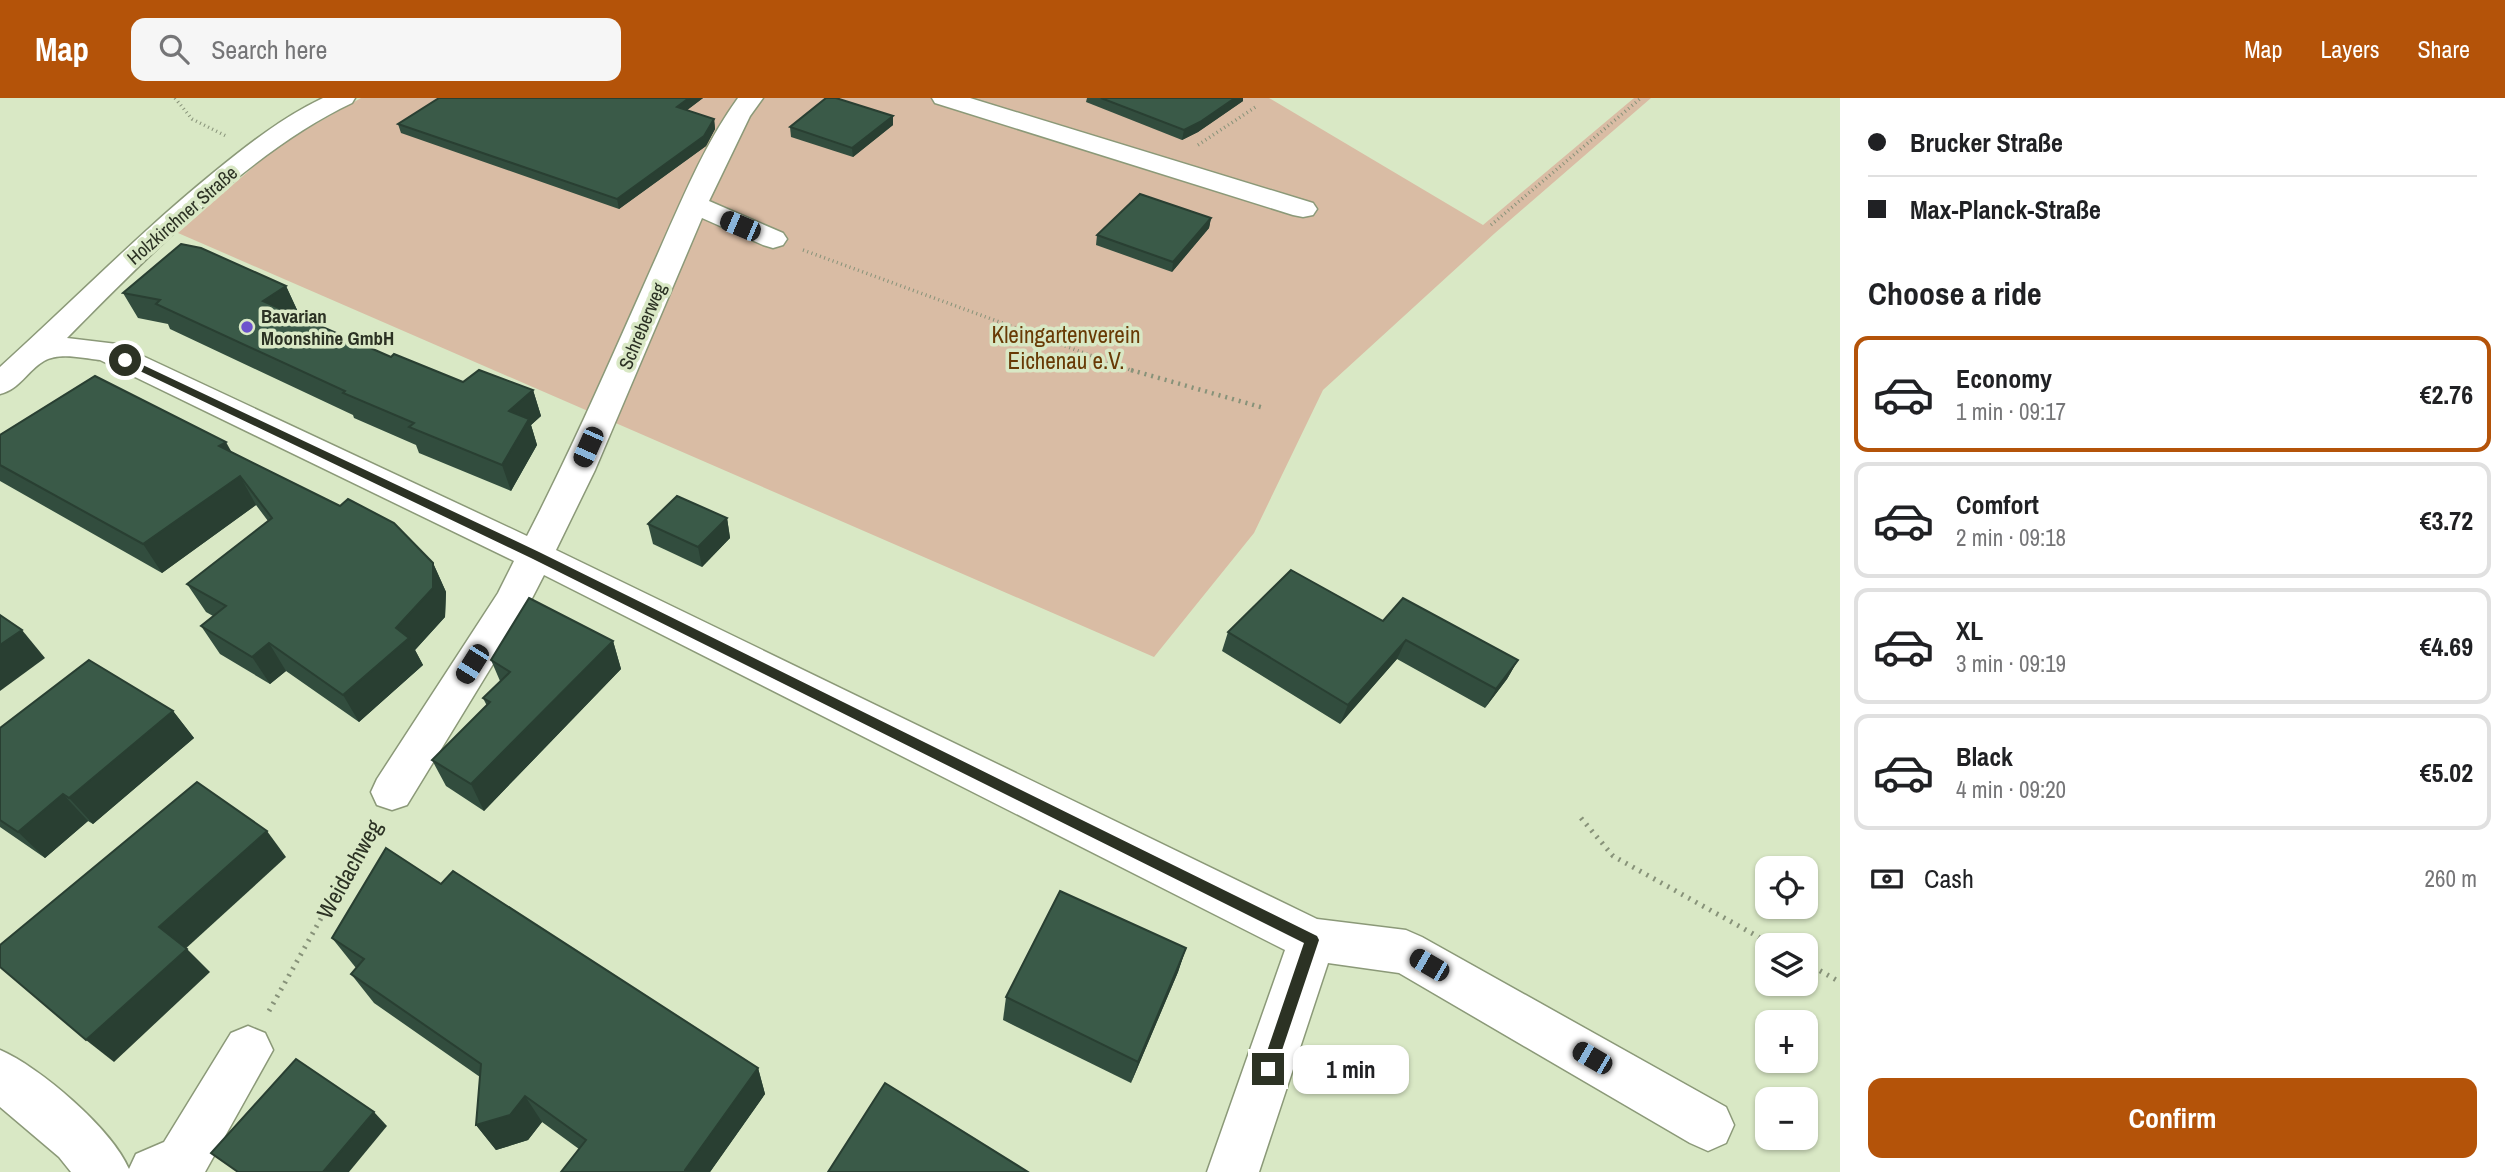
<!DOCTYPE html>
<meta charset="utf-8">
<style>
body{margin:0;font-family:"Archivo Narrow",sans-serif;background:#f6f6f6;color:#202124;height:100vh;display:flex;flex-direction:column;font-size:26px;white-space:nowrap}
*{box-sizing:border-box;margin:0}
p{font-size:23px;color:#757577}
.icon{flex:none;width:38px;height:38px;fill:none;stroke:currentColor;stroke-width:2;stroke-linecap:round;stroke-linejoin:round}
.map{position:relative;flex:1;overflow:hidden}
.side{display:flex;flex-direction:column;background:#fff;width:665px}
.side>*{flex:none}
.hud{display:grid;align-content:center;height:154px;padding:0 28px;background:#fff}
.fabs{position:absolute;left:1755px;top:758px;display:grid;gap:14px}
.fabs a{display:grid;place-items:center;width:63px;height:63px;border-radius:14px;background:#fff;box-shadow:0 2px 5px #0004;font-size:35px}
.end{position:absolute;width:32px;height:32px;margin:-16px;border:9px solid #2c3224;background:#fff;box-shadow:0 0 0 4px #fff}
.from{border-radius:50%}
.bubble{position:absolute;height:49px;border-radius:14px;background:#fff;box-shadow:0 2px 5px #0004;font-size:23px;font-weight:800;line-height:49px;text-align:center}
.car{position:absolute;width:21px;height:42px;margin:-21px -10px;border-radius:9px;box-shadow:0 0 5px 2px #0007;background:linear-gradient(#222 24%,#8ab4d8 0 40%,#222 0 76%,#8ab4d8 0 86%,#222 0)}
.hud b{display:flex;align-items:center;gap:24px;height:66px;font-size:26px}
.hud b+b{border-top:2px solid #e0e0e0}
.hud i{width:18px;height:18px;background:#202124}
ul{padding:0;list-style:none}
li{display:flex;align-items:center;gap:21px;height:116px;margin:0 14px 10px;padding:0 14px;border:4px solid #e0e0e0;border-radius:14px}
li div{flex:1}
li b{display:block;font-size:26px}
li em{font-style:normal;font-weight:800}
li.active{border-color:#b45309}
li>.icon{width:63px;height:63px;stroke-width:1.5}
h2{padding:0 28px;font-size:32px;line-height:84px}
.pay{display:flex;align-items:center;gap:18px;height:77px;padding:0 28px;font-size:26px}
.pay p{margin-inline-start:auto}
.primary-button{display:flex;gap:14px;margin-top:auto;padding:14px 28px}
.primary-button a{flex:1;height:80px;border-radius:14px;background:#b45309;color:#fff;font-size:28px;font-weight:800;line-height:80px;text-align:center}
header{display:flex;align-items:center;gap:42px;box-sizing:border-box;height:98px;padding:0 35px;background:#b45309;color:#fff}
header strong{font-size:33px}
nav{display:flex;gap:38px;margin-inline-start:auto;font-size:24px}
.search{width:490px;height:63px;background:#f6f6f6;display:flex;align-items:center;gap:18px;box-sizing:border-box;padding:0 24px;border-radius:14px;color:#757577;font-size:26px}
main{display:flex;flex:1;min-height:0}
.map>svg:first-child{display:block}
.green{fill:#d9bca4}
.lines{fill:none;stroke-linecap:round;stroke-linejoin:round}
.minor-casing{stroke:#8b9978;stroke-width:3}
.path-far2{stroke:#879279;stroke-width:3.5;stroke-dasharray:1 3.5;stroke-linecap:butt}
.path-far1{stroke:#879279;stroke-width:4.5;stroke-dasharray:2 5;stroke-linecap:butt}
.path{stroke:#879279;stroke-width:5;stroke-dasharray:2 6;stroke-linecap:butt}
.minor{fill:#fff;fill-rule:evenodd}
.wall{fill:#324d3e}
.shaded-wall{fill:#293f32}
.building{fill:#3a5a48;stroke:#293f32;stroke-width:2}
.route{fill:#2c3224}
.poi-dot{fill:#6d53cd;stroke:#d9e8c5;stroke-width:2.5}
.labels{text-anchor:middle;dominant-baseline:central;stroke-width:7;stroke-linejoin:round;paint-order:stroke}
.far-street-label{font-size:19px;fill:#2c3224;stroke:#d9e8c5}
.far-poi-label{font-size:19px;font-weight:bold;fill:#2c3224;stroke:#d9e8c5;text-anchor:start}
.park-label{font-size:23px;fill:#683a05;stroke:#d9e8c5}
.street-label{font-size:23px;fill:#2c3224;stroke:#d9e8c5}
</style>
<header>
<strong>Map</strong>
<div class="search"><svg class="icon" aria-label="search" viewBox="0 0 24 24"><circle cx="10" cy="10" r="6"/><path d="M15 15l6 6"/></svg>Search here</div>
<nav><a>Map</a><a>Layers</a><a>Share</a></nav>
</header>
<main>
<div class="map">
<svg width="1840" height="1074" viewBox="0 0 1840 1074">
<rect width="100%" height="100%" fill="#d9e8c5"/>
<polygon class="green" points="361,0 1269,0 1483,127 1634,0 1651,0 1495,135 1323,292 1254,435 1154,559 178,135 277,48"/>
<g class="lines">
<g class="minor-casing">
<g id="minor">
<path d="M 323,0 L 355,0 L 352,5 C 250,53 146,160 67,240 L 117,246 L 527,438 C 572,351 611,261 651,171 C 677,114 701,51 738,0 L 763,0 L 750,18 L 709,103 L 783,135 L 787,141 L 783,147 L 773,150 L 763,147 L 702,120 L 595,372 L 556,452 L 1317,821 L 1406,832 L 1422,839 L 1726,1009 L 1734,1027 L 1726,1045 L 1708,1053 L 1690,1045 L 1399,875 L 1328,865 L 1259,1074 L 1207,1074 L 1285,852 L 544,477 L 526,512 L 407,707 L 392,712 L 377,707 L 371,694 L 377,681 L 498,495 L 514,463 L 100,262 C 83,260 59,254 44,263 C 27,273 20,291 0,296 L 0,269 C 72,204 138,136 213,75 C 247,47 283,19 323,0 Z"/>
<polygon points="932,0 970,0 1313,105 1317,111 1313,117 1303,119 1293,117 935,5"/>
<path d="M 248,928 L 265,935 L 273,952 L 205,1074 L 71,1074 L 59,1059 L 0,1009 L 0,952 C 40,969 112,1031 129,1071 L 136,1056 L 164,1044 L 231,935 Z"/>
</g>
</g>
<g class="path-far2">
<polyline points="175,0 192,21 226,38"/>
<polyline points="1198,47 1257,8"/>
<polyline points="1491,127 1641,0"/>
<polyline points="803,152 1136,274"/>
</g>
<polyline class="path-far1" points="1131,272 1264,310"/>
<g class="path">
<polyline points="1581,720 1613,758 1773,847"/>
<polyline points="1806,865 1840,884"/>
<polyline points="269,913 373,728"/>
</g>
<use href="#minor" class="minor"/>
</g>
<g class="wall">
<polygon points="439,0 703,0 687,12 714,21 715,31 706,48 619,111 401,35 398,26"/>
<polygon points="1087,0 1243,0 1243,3 1198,34 1182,42 1086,4"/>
<polygon points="893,18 893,27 853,59 791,39 790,29"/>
<polygon points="1211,120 1209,130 1172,174 1096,147 1097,137"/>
<polygon points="286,188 298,214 294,216 391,259 463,284 533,292 541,318 531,327 537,347 511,393 419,355 416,347 354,320 353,317 170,231 168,226 138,220 123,195"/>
<polygon points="0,337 232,354 433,465 446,494 445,519 415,552 423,567 359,624 286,573 270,586 220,556 201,528 213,518 206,514 187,486 268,423 256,407 162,475 0,383"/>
<polygon points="727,420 730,440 702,469 653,446 648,426"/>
<polygon points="1383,523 1518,562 1507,581 1485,610 1397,561 1340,626 1222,553 1228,534"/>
<polygon points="613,543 621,571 484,713 446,688 432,662 487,608 483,600 500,583 491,562"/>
<polygon points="173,613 194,640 93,726 88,723 45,760 0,729 0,630"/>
<polygon points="441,786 758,970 765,996 710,1074 561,1074 579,1051 542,1024 528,1042 496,1052 476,1027 480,979 374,905 351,876 356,870 332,840"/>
<polygon points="1186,850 1178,874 1131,985 1003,922 1006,899"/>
</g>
<g class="shaded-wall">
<polygon points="689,0 703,0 678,19 677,9"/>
<polygon points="1235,0 1243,0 1243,3 1198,34 1182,42 1184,32"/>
<polygon points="893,18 893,27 853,59 852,50"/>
<polygon points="714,21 715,31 706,48 619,111 617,101"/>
<polygon points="1211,120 1209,130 1172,174 1173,164"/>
<polygon points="286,188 298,214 275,228 263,203"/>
<polygon points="533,292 541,318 531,327 537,347 511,393 502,367 509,313"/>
<polygon points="226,344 242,373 219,348"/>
<polygon points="240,378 256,407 162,475 143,446"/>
<polygon points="727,420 730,440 702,469 698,449"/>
<polygon points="433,465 446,494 445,519 415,552 423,567 359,624 343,597 396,530"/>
<polygon points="22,532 45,560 0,593 0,547"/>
<polygon points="1406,542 1397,561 1340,626 1348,607"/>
<polygon points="613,543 621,571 484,713 471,686"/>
<polygon points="269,545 286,573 270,586 252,559"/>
<polygon points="1518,562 1507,581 1485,610 1496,591"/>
<polygon points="173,613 194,640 93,726 69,700"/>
<polygon points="63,696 88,723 45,760 18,734"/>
<polygon points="267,733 286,759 183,853 159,829"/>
<polygon points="1186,850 1178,874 1131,985 1138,964"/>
<polygon points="187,851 210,874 114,964 86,942"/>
<polygon points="758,970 765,996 710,1074 685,1074 685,1072"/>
<polygon points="525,998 542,1024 528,1042 496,1052 476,1027"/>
<polygon points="374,1014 387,1028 349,1074 323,1074"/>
</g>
<g class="building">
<polygon points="439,0 689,0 677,9 714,21 704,38 617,101 398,26"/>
<polygon points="826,0 836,0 893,18 852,50 790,29"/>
<polygon points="1101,0 1235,0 1200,24 1184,32"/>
<polygon points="1140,96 1211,120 1173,164 1097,137"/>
<polygon points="181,146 201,150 286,188 263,203 391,259 394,256 463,284 479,272 533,292 509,313 529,321 502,367 409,329 414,325 343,295 345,293 156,206 160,202 123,195"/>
<polygon points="95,278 226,344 219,348 340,408 348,401 394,425 433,465 433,490 396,530 409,540 343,597 269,545 252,559 201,528 226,508 187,486 272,420 240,378 143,446 0,367 0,337"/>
<polygon points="677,398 727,420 698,449 648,426"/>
<polygon points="1291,472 1383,523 1403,500 1518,562 1496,591 1406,542 1348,607 1228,534"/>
<polygon points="529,500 613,543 471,686 432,662 490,604 483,600 510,574 491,562"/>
<polygon points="0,517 22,532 0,547"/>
<polygon points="89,562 173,613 69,700 63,696 18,734 0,722 0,630"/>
<polygon points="197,684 267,733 159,829 187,851 86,942 0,869 0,847"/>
<polygon points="386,750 441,786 453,773 758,970 685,1072 685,1074 561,1074 586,1042 525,998 510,1017 476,1027 481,966 351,876 364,861 332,840"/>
<polygon points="1060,793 1186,850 1138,964 1006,899"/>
<polygon points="296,961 374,1014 323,1074 238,1074 211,1055"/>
<polygon points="885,985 1028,1074 828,1074"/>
</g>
<polygon class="route" points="121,260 128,260 539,454 1317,838 1319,842 1274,976 1268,978 1263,976 1261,971 1304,845 531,460 121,264"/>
<circle class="poi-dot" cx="247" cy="229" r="7"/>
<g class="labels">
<g class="far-street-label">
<text transform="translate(182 117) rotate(-41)">Holzkirchner Straße</text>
<text transform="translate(642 228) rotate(-67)">Schreberweg</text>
</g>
<g class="far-poi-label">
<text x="261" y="218">Bavarian<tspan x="261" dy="22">Moonshine GmbH</tspan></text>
</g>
<g class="park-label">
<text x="1066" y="236">Kleingartenverein<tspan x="1066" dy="26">Eichenau e.V.</tspan></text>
</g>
<g class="street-label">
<text transform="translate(349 771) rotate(-61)">Weidachweg</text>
</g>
</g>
</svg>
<div class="fabs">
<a><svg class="icon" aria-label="locate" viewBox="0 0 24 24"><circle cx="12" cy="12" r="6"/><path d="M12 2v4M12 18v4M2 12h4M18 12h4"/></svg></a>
<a><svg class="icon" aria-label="layers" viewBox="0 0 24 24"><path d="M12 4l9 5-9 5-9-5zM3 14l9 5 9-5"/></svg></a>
<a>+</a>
<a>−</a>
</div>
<i class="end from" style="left:125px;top:262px"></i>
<i class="end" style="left:1268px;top:971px"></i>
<div class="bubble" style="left:1293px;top:947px;width:116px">1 min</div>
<i class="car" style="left:740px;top:128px;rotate:293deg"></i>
<i class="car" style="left:588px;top:349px;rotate:204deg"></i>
<i class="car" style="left:472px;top:566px;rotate:212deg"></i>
<i class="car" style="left:1429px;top:867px;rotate:300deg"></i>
<i class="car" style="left:1592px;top:960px;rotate:300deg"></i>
</div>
<section class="side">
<div class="hud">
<b><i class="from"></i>Brucker Straße</b>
<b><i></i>Max-Planck-Straße</b>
</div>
<h2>Choose a ride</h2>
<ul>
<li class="active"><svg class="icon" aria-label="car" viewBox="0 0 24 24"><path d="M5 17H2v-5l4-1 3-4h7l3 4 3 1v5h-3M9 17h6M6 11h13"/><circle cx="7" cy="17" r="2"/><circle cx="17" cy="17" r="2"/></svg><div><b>Economy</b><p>1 min · 09:17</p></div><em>€2.76</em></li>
<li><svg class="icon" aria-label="car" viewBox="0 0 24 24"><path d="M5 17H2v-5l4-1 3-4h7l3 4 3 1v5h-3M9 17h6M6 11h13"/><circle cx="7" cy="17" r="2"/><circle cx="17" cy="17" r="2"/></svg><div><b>Comfort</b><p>2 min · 09:18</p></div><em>€3.72</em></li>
<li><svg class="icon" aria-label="car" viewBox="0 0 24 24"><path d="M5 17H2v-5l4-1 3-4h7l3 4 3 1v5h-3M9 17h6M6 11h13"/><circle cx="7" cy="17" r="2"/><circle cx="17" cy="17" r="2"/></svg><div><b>XL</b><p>3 min · 09:19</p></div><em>€4.69</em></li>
<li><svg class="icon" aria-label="car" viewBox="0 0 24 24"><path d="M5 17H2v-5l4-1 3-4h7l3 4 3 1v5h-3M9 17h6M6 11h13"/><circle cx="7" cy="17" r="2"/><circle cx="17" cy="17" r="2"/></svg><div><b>Black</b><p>4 min · 09:20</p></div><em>€5.02</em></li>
</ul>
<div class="pay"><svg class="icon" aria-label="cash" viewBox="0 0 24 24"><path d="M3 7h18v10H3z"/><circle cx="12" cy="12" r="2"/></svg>Cash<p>260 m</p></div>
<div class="primary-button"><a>Confirm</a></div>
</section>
</main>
